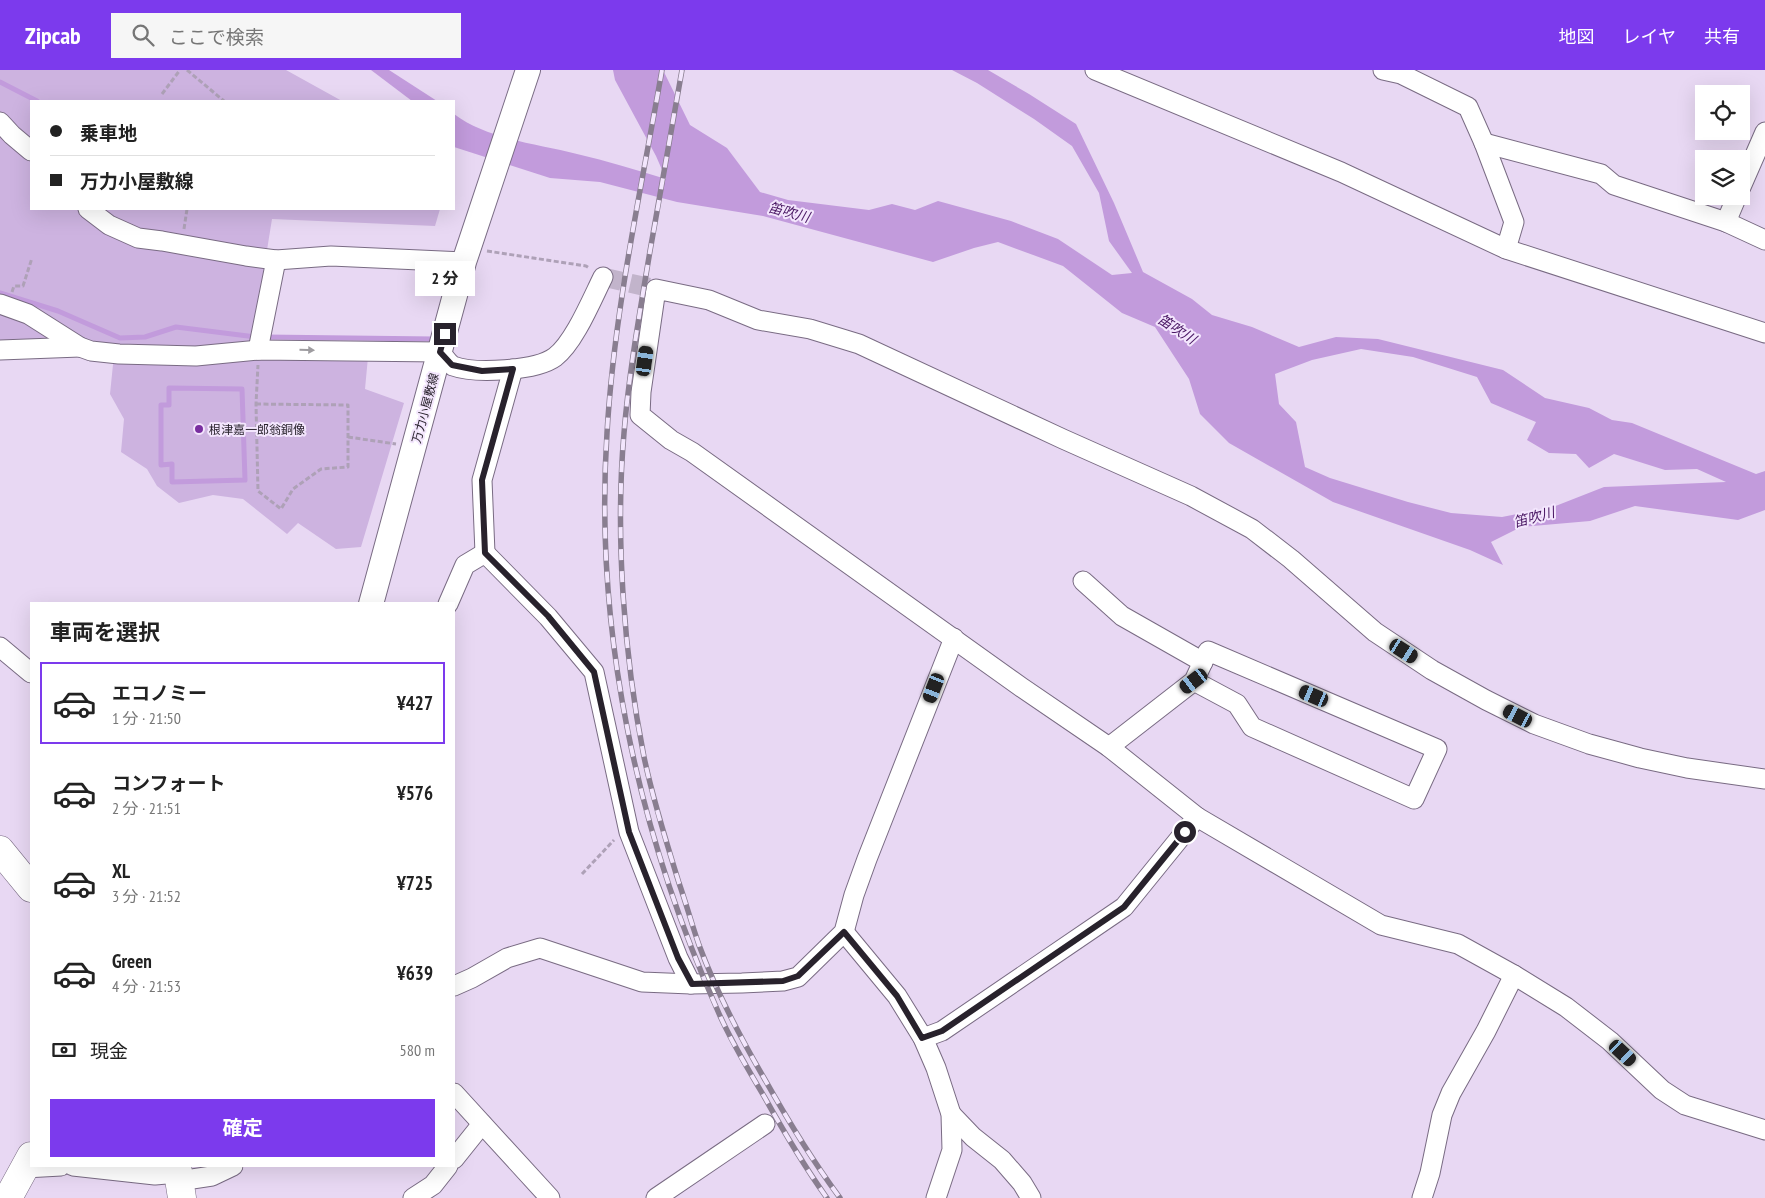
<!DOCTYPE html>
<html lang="ja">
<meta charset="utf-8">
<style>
body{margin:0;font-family:"PT Sans Narrow","Noto Sans JP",sans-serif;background:#f6f6f6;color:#222;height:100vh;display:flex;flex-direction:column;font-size:19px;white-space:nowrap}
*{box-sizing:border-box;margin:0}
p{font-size:16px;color:#767676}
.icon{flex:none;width:28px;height:28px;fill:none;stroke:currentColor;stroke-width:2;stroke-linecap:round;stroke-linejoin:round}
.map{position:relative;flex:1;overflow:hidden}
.details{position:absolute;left:30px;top:532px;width:425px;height:565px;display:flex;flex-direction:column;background:#fff;border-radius:0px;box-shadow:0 5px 20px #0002}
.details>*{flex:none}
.guide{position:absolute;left:30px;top:30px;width:425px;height:110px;border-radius:0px;box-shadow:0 5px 20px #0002;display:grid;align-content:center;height:110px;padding:0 20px;background:#fff}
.buttons{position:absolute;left:1695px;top:15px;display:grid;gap:10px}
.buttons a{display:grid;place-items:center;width:55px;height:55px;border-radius:0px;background:#fff;box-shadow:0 5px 20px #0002;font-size:25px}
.end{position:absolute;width:22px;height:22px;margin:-11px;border:6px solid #28222c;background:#fff;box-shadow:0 0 0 2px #fff}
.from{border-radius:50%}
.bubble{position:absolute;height:35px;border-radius:0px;background:#fff;box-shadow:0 5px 20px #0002;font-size:16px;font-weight:700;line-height:35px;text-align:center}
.car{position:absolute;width:15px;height:30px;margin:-15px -8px;border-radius:6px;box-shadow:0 0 4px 1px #0007;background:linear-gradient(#222 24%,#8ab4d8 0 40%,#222 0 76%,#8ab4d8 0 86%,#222 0)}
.guide b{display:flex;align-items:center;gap:18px;height:48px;font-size:19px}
.guide b+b{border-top:1px solid #e0e0e0}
.guide i{width:12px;height:12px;background:#222}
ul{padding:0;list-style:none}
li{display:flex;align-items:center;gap:15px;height:82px;margin:0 10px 8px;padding:0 10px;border:2px solid transparent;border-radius:0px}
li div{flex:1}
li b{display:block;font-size:19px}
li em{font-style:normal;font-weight:700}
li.selected{border-color:#7c3aed}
li>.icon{width:45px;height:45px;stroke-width:1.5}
h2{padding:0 20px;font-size:22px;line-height:60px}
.pay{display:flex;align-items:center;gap:12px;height:55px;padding:0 20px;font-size:19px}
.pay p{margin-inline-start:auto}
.cta{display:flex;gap:10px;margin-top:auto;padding:10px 20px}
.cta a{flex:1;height:58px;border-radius:0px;background:#7c3aed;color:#fff;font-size:20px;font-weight:700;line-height:58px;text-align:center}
header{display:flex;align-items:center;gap:30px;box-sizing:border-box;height:70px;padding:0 25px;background:#7c3aed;color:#fff}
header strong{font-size:24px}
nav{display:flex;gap:28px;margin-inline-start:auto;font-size:18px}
.search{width:350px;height:45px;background:#f6f6f6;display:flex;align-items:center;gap:12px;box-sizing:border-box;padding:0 18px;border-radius:0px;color:#767676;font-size:19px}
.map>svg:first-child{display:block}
.green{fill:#cdb3e0}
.water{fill:#c29bdc;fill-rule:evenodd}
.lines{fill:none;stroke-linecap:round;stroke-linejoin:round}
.stream{stroke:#c29bdc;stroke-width:5}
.minor-tunnel{stroke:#c2b4cb;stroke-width:19;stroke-dasharray:19 9;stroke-linecap:butt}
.minor-casing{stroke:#796b83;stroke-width:21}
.major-casing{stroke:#796b83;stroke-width:26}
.highway-casing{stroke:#796b83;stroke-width:29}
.path{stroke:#aea1b7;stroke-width:3;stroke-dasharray:5 2.5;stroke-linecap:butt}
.minor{stroke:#fff;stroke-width:19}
.major{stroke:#fff;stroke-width:24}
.highway{stroke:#fff;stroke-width:28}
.rail-casing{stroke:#897e90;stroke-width:5.5}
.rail{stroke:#f3e6fd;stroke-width:4;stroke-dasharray:11;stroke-linecap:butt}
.oneway{fill:#9e9ca0}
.route{stroke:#28222c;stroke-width:6}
.poi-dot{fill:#792ea0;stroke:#f3e6fd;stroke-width:2}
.labels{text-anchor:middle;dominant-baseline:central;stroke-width:4;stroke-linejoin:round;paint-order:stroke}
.street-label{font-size:12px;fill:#28222c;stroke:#f3e6fd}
.poi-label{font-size:12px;fill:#28222c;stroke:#f3e6fd;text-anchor:start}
.water-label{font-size:14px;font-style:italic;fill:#4a1864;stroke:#f3e6fd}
</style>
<header>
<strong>Zipcab</strong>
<div class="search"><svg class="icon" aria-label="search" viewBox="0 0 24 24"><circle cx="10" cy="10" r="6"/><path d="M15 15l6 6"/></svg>ここで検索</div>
<nav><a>地図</a><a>レイヤ</a><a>共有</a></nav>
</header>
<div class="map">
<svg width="1765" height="1128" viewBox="0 0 1765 1128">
<rect width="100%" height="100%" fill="#e8d8f3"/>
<polygon class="green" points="0,0 286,0 342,31 31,31 31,139 440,139 435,156 272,149 252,273 368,287 365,319 404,333 361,477 336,479 298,453 287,464 243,429 213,425 179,433 157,416 147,399 121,382 124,349 110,324 115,275 0,271"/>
<g class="water">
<polygon points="371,0 389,0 437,31 412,31"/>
<path d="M 613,0 L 663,0 L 690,55 L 727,78 L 760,122 L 788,130 L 869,140 L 892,134 L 915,140 L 938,131 L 1011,151 L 1058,169 L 1112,205 L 1132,203 L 1109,171 L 1099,123 L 1072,76 L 1034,49 L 977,13 L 952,0 L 988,0 L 1029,24 L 1076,54 L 1114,133 L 1143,202 L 1192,229 L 1212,245 L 1252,257 L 1299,277 L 1336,267 L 1378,269 L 1503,300 L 1545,328 L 1589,338 L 1612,350 L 1632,353 L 1756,404 L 1765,401 L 1765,440 L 1738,450 L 1635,436 L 1590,451 L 1521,457 L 1491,472 L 1503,495 L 1470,480 L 1333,432 L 1229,373 L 1200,344 L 1189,309 L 1155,257 L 1122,243 L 1063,196 L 998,172 L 974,178 L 933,192 L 763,146 L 677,132 L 600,112 L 550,108 L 454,77 L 454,44 C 487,69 537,74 577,84 C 607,91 636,100 666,109 L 656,86 L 615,10 ZM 1361,279 L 1413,287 L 1477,307 L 1491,333 L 1536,352 L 1527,370 L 1549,383 L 1576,384 L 1589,398 L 1614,384 L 1665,400 L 1697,399 L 1726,412 L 1604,417 L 1553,437 L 1502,447 L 1451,443 L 1408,432 L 1330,408 L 1305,397 L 1296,352 L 1279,334 L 1275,304 L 1312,290 Z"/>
</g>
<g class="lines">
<g class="stream">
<polyline points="0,12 37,31"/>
<polyline points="0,223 58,241 120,268 145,267 176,257 256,267"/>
<polyline points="265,267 435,269"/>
<polygon points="169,318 242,319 245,410 172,412 172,394 161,395 161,335 169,335"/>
</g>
<polyline class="minor-tunnel" points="603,207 656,219"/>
<g class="minor-casing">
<g id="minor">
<polyline points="1095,0 1341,102 1506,179 1765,263"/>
<polyline points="1383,0 1401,4 1468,37 1484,73 1514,152 1506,179"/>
<polyline points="0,52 12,65 31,81"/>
<polyline points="1484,73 1601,104 1614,115 1726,152 1765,170"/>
<polyline points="1741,117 1765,62"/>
<polyline points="88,139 109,155 138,168 162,171 246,186 276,190 331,186 464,192"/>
<polyline points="1726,152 1737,126"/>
<path d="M 0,234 L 28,244 L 80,277 L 91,281 L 119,284 L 196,286 L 258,280 L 440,282 C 444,286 448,293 453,296 C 475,304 536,301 555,287 C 574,273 592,229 603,207"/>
<polyline points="0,280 80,277"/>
<polyline points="258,280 276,190"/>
<polyline points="485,483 482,410 513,299"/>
<polyline points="1083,511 1122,546 1203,592"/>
<polyline points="448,534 465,495 485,483 548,547 594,602 629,762 678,888 691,914"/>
<polyline points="0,577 31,603"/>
<polyline points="1109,677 1194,611 1208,581 1437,679 1414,729 1252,657 1237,634 1194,611"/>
<polyline points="1765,709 1687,698 1640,688 1589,674 1534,654 1486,630 1432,600 1375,562 1291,489 1252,459 1191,426 1063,369 859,274 810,259 758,250 709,230 656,219 641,322 640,345 671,370 692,382 1021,617 1109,677 1197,747 1381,855 1458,874 1514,905 1566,937 1610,971 1662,1020 1685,1035 1765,1060"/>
<polyline points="844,862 897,926 923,968 936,998 951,1044 952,1080 936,1128"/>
<polyline points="454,916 472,908 507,888 540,878 642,912 691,914 742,913 783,911 798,907 844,862 854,825 867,789 954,568"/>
<polyline points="923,968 942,961 1124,837 1197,747"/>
<polyline points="454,1023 550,1128"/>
<polyline points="951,1044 973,1067 1002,1090 1022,1113 1031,1128"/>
<polyline points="454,1089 482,1054"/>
<polyline points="73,1096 155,1105 178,1103"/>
<polyline points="25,1098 61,1096"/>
<polyline points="179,1111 212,1106 233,1096"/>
<polyline points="413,1128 433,1115 448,1096"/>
<polyline points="656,1128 765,1054"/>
<polyline points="1422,1128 1430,1103 1442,1045 1451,1023 1486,961 1514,905"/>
</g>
</g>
<g class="major-casing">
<polyline id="major" points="371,534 464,192 528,0"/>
</g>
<g class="highway-casing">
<g id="highway">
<polyline points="0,780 31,818"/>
<polyline points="177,1096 182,1128"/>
<polyline points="8,1128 31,1086"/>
</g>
</g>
<g class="path">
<polyline points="187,0 224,31"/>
<polyline points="162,24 180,0"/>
<polyline points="184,159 187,139"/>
<polyline points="487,181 586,196 589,198"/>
<polyline points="12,222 14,216 23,216 32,188"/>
<polyline points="256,334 348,335 348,397 321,399 293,419 281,439 258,421 256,334 258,295"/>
<polyline points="348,367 396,374"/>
<polyline points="582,804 614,770"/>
</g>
<use href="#minor" class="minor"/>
<use href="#major" class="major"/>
<use href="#highway" class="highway"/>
<g class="rail-casing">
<g id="rail">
<path d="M 662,0 C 641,120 614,241 607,363 C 594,561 637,759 717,939 C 730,970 748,999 765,1028 C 784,1062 804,1096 827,1128"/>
<path d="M 682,0 C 671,60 661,121 650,181 C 640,241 629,302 624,363 C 615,466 624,586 644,687 C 653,730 666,771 679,813 C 686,833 692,855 699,875 C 716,921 739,965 764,1008 C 787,1049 812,1090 840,1128"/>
</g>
</g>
<use href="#rail" class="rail"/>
</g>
<defs><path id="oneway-solid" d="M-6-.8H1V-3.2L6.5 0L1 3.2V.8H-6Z" transform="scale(1.25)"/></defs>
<use class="oneway" href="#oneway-solid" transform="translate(307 280) rotate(1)"/>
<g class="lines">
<polyline class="route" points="445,264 440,282 452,295 482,301 513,299 482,410 485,483 548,546 594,602 629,762 678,888 692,914 783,911 798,906 844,862 897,926 922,968 942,961 1124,837 1185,762"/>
</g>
<circle class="poi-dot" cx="199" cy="359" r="5"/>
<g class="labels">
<g class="street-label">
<text transform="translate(425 338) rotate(-75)">万力小屋敷線</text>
</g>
<g class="poi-label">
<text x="209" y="359">根津嘉一郎翁銅像</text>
</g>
<g class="water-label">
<text transform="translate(789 142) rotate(15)">笛吹川</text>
<text transform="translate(1177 259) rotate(33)">笛吹川</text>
<text transform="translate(1534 447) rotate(-15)">笛吹川</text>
</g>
</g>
</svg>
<div class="buttons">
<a><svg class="icon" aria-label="locate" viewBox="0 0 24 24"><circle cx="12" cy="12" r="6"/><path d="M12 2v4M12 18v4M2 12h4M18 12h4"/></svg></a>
<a><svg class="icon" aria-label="layers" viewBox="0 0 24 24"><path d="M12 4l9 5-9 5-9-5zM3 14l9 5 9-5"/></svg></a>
</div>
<i class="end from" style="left:1185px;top:762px"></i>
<i class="end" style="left:445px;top:264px"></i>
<div class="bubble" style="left:415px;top:191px;width:60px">2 分</div>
<i class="car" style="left:645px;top:291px;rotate:8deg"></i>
<i class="car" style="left:1404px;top:581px;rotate:123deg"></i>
<i class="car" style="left:1194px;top:611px;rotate:233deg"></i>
<i class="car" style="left:934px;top:618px;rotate:201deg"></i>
<i class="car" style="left:1314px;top:626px;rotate:293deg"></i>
<i class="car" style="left:1518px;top:646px;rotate:297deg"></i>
<i class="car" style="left:1623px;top:983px;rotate:133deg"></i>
<div class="guide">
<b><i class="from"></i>乗車地</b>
<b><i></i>万力小屋敷線</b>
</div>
<section class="details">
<h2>車両を選択</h2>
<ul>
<li class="selected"><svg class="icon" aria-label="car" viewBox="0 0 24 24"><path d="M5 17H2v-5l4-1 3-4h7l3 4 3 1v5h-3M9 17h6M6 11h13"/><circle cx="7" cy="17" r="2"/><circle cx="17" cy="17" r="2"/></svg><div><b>エコノミー</b><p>1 分 · 21:50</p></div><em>¥427</em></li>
<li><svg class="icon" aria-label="car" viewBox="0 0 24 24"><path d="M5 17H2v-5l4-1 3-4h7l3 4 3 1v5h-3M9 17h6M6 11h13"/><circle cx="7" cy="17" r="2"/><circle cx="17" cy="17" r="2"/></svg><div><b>コンフォート</b><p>2 分 · 21:51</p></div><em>¥576</em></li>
<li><svg class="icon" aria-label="car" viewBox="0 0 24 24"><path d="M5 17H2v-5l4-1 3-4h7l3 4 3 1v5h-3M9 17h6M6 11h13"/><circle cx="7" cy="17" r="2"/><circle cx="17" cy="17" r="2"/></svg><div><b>XL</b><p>3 分 · 21:52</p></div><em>¥725</em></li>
<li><svg class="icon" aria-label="car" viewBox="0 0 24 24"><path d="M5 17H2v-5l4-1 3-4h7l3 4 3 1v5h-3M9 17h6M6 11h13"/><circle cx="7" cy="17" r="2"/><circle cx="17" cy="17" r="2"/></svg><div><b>Green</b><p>4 分 · 21:53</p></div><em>¥639</em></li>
</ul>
<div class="pay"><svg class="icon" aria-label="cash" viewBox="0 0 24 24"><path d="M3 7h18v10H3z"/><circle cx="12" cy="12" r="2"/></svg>現金<p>580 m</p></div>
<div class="cta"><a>確定</a></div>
</section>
</div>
